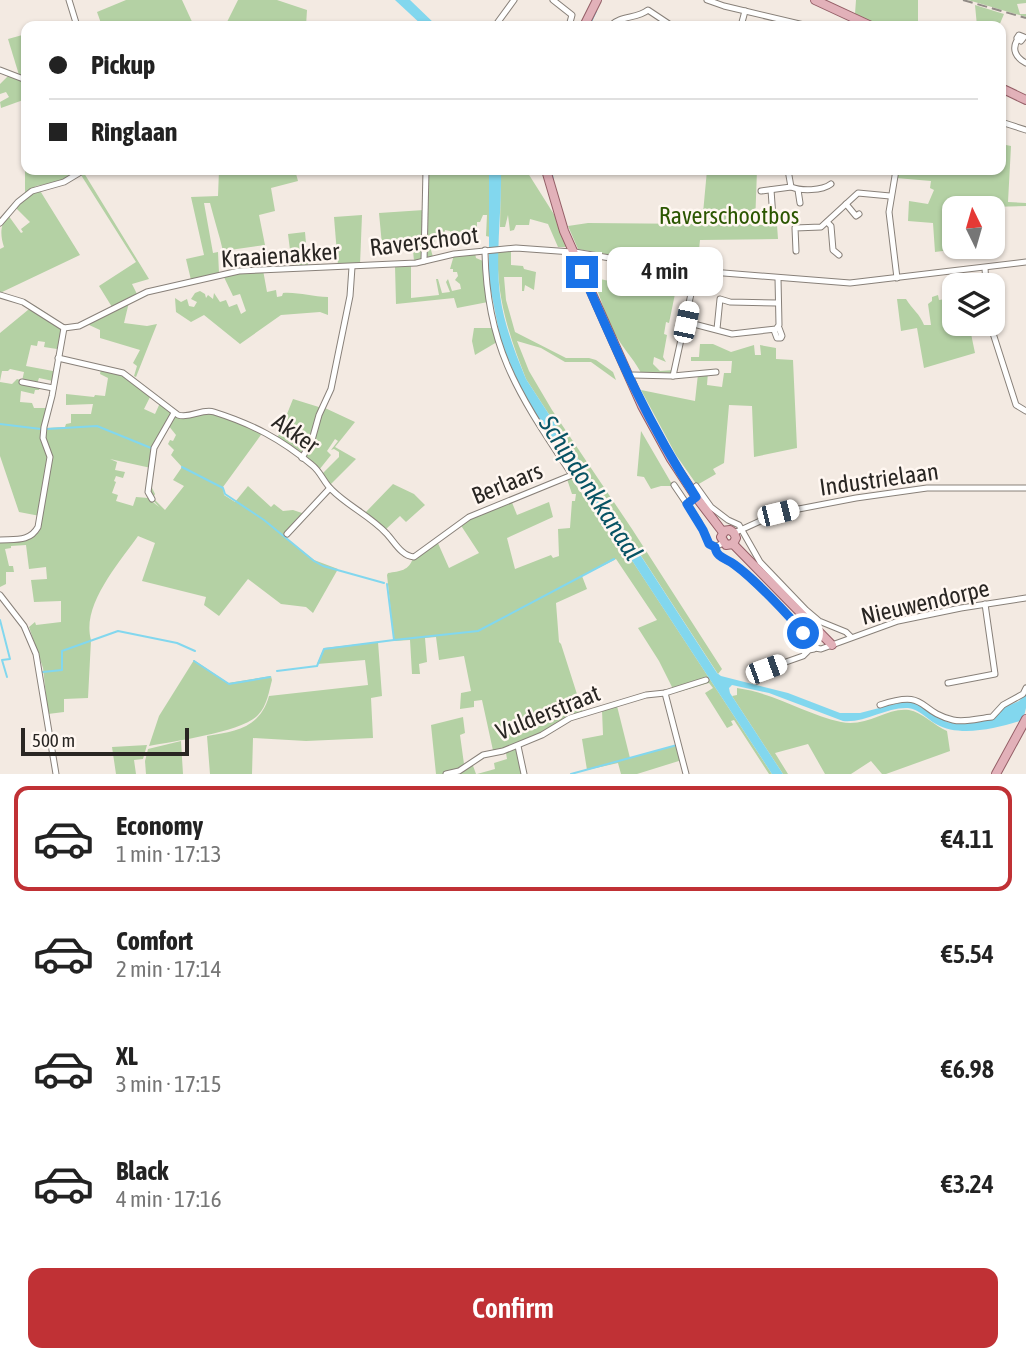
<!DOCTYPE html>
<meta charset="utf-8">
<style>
body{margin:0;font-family:"Asap Condensed",sans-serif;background:#f2f2f2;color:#222;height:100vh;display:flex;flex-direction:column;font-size:26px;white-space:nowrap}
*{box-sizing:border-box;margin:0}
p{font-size:23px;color:#767676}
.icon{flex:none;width:38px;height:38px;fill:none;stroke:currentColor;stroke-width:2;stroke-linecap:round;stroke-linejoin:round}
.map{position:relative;height:774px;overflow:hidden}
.sheet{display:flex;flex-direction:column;background:#fff;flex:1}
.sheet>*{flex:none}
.hud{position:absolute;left:21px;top:21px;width:985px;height:154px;border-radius:14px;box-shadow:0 2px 5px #0004;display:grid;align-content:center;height:154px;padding:0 28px;background:#fff}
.needle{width:46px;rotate:355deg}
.controls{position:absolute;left:942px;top:196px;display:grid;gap:14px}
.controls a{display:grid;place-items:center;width:63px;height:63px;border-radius:14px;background:#fff;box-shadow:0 2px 5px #0004;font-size:35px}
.scale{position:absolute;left:21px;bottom:18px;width:168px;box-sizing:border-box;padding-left:7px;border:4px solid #292623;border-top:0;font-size:19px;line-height:24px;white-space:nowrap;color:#292623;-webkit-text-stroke:5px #fff7f1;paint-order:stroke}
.end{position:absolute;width:32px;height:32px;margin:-16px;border:9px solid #1a73e8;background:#fff;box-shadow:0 0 0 4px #fff}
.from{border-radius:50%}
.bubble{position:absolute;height:49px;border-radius:14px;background:#fff;box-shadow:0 2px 5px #0004;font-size:23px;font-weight:600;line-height:49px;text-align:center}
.car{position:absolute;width:21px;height:42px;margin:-21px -10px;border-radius:9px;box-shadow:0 0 5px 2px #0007;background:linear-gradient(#fff 24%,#345 0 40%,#fff 0 76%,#345 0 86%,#fff 0)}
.hud b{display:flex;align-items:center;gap:24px;height:66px;font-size:26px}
.hud b+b{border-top:2px solid #e0e0e0}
.hud i{width:18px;height:18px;background:#222}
ul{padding:12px 0 0;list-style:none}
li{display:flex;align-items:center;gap:21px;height:105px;margin:0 14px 10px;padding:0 14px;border:4px solid transparent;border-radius:14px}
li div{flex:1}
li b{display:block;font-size:26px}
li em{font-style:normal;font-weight:600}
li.active{border-color:#c03135}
li>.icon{width:63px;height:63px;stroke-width:1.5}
.primary-button{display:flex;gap:14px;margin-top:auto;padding:14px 28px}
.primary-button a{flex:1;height:80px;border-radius:14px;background:#c03135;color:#fff;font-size:28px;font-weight:600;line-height:80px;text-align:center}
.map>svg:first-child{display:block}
.green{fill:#b4d1a4}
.water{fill:#82d7ee}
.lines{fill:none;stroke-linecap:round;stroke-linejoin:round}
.stream{stroke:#82d7ee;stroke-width:2}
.minor-casing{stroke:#888079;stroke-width:7}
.major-casing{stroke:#955f67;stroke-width:10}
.minor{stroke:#fff;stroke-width:5}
.major{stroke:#e2b1b9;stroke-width:8}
.rail{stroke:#918b86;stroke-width:2;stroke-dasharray:10 5;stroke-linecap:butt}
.route{stroke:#1a73e8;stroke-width:9}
.labels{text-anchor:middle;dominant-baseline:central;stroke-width:5;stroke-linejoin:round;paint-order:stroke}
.park-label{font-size:24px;fill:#2b5600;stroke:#fff7f1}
.street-label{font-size:24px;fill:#292623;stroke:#fff7f1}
.water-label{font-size:26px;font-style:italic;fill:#075364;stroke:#fff7f1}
</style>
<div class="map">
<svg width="1026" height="774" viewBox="0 0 1026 774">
<rect width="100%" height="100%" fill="#f3eae2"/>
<g class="green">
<polygon points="126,0 182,0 194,26 102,26 97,12"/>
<polygon points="238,0 277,0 307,10 306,26 225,26"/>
<polygon points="856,0 918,0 918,26 897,26 897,23 890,23 890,26 879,26 855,14"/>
<polygon points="968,0 1026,0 1026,3 1017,4 1020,14 1026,14 1026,17"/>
<polygon points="975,5 1004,14 999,26 977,26"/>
<polygon points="26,34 26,78 19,75 8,39"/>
<polygon points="9,75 26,81 26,99 1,108 0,102 9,97 6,92 0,94 0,84"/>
<polygon points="25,115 26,170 82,170 63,181 36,186 25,194"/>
<polygon points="1001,144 1011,146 1008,202 1026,203 1026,206 954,208 952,221 954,232 947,234 950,250 935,252 933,223 908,221 909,201 928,204 934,190 930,188 931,181 896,178 897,170 1001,170"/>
<path d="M 219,170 L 295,170 L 298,181 L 271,188 L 275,211 L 259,215 L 265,245 L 223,251 C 219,234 214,219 210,203 L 204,203 L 213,253 L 218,252 L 219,273 L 191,280 L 186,259 L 204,255 L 191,197 L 218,196 Z"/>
<polygon points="428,170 489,170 490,237 486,236 487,215 483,215 480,222 477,222 477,231 453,232 453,240 450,231 445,230 444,239 441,240 441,236 435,237 435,242 429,243 433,257 426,259"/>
<polygon points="501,170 526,170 555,216 569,247 558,247 548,224 530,219 529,225 516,225 514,230 510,231 508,215 505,227 500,227"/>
<polygon points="707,170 757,170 755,225 777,225 778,239 700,240 699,250 661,247 661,264 578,249 568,226 588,223 702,224"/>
<polygon points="84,173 149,279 132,284 137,294 112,307 99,286 136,262 81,175"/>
<path d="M 39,189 L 80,255 L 0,293 L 0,249 L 4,247 C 0,235 0,225 8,215 L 21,233 L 23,232 L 21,229 L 30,222 L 15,207 Z"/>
<polygon points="424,210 423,260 414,261 412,240 406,240 404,245 382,245 379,213"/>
<polygon points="362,215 360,265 338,266 334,217"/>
<polygon points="305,232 308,266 292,266 288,234"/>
<path d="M 511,250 L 511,265 L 523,266 L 524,269 L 536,272 L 534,290 L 525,285 L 524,291 L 522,291 L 522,277 L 504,277 L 506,300 L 515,332 L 566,358 L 589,358 L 596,360 L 613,372 L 616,380 L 591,362 L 565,362 L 541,348 L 517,341 L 529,371 L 552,410 L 632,529 L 722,669 L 718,674 L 526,379 C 510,338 496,297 498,252 Z"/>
<polygon points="475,253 476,258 483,261 488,302 457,308 454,298 396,304 395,266 411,265 411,298 439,295 436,279 438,279 442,293 450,292 446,282 448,279 452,291 461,289 460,284 455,280 458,276 457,272 453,272 453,269 450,269 454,255"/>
<path d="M 263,270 L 267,292 L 276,290 L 277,297 L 282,296 L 283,293 C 299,292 312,297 328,297 L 328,315 L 320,312 L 281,315 L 240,344 L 204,315 L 191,322 L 176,312 L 175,298 L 181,302 L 187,299 L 189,306 L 194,307 L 197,302 L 191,299 L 195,293 L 200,291 L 205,294 L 206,298 L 208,295 L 213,299 L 214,293 L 220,302 L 226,300 L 229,307 L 237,304 L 241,314 L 246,311 L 240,294 L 233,296 L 223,275 Z"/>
<path d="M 631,278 L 652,287 L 653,285 L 676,289 L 669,323 L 666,322 L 664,334 L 667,335 L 663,357 L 666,362 L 654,357 L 653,364 L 660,371 L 674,370 L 673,374 L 642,375 C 636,362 626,352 618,339 C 608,325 603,304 596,287 L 600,279 L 614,282 L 613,291 L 623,296 Z"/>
<path d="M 938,295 L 939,300 L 946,299 L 949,318 L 954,318 L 954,324 L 969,324 L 975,353 L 924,368 L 917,328 L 901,331 L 897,299 L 906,299 C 912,309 920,314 924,325 L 931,325 L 928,304 L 932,301 L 932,297 Z"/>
<polygon points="129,302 124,323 147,326 157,324 136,377 134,376 137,366 133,363 140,350 100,338 100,330 87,324"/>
<polygon points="34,305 48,314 46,316 62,329 57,349 44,347 45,342 38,341 37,346 31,345 26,366 53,371 56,359 59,360 53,381 39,378 37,384 22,381 24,372 10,369 8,371 2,371 0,381 0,333"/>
<polygon points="474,328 493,328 497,342 475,355 472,341"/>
<polygon points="700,344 713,344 731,352 754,345 755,355 761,355 760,345 776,348 776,359 793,360 797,448 754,457 752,406 729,405 724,463 713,469 716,474 697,485 676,455 641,390 695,401 698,374 708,372 707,385 722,387 724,373 731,373 732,361 691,361 691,357 699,357"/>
<path d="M 101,369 L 122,374 L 151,395 L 144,409 L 155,414 L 160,403 L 172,413 L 153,448 L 151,468 L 110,459 L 117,462 L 115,470 L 125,472 L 123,478 L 116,476 L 114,481 L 116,482 L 112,493 L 118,495 L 116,501 L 133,506 L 136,497 L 148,498 L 159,507 L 150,497 L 151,486 L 155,494 L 153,498 L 165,510 L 184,486 L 173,480 L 182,467 L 171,455 L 174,450 L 168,444 L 170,440 L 173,441 L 176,435 L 168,425 L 175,416 C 188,419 196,414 209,413 C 227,412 247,424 263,432 L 223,487 L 224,495 L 235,502 L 248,486 L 271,507 L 274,504 L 283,511 L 293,510 L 305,514 L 286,538 L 314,560 L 338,569 L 313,613 L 306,607 L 281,604 L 248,579 L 219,616 L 204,605 L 206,597 L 142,581 L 155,543 L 138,536 C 120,562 81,605 91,640 L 88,698 L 64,699 L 64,712 L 48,714 L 43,668 L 29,627 L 35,622 L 36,625 L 61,622 L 61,601 L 34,602 L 31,580 L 47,579 L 46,567 L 29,569 L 26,545 L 11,546 L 11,548 L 5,549 L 9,566 L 13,566 L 14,572 L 6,572 L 6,584 L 0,587 L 0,541 C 14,541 29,543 39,532 L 51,462 L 46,443 L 46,428 L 65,427 L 66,424 L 71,423 L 71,414 L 91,414 L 93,404 L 66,405 L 66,394 L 94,397 L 95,395 L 105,396 L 108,378 L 100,374 Z"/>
<polygon points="17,379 40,386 39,390 35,390 34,394 21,391 20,402 32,403 34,408 48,408 42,430 49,461 40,516 19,512 0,456 0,382 12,384"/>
<polygon points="293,399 322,408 302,455 277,439"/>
<polygon points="325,408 355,422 335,447 356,459 329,486 322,474 339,457 339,452 334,449 331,450 338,441 335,439 327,451 331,455 319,470 304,458 319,416"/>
<polygon points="641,431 673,486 661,486 651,489 644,477 637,476"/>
<path d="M 576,475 L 772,774 L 769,774 L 734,720 L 731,721 L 733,725 L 727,728 L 705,693 L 713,688 L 709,683 L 675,693 L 659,661 L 638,628 L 657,620 L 616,559 L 582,576 L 587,589 L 556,603 L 559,642 L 561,644 L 583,713 L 517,745 L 523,774 L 477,774 L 495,769 L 494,763 L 507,759 L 506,753 L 494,755 L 482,700 L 474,701 L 474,707 L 460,709 L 461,693 L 471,691 L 464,656 L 439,660 L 436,637 L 425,638 L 427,662 L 419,664 L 420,674 L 412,674 L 410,640 L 394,641 L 387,575 L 388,573 C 400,571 409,571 413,558 L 437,541 L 449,568 L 479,553 L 460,524 L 511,500 L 517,515 L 549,502 L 553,517 L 507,538 L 515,569 L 551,555 L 553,558 L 559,556 L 558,529 L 570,528 L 572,501 L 575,501 L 576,494 L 572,494 L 567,479 L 571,478 L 622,552 L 574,476 Z"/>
<polygon points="393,484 414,494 425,505 406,522 400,516 385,530 365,513"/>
<path d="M 378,642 L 382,696 L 371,698 L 373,738 L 306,741 L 253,738 L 252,774 L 210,774 L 207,736 C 236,731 260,728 269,696 L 368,685 L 365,660 L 317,664 L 324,648 Z"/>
<path d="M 194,660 L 228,683 L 271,676 L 272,680 C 269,691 267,706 258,715 C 243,732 174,741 149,746 L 159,716 Z"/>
<path d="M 737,688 C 774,693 805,714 841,722 C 866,728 887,707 909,710 C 922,712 935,726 947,731 L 950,751 L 886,774 L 882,774 L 871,761 L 851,774 L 825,774 L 808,744 L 775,753 L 788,774 L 783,774 L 732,696 L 737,695 Z"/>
<polygon points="617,706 630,758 678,745 682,760 637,774 621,774 618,763 587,770 582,739 603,735 602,710"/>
<polygon points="463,717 465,733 460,735 464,764 472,763 476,774 436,774 431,725"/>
<polygon points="181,741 183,774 146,774 145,761 148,749"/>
<polygon points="147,745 143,759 134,760 136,774 116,774 112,747"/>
</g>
<g class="water">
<polygon points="395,0 410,0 437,26 423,26"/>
<path d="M 489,170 L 501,170 C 502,212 495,254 500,295 C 504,325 515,352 526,379 L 717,673 L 721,676 L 788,693 L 840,713 L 860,713 L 906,701 L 921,705 L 947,722 L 957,724 L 994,719 L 1005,707 L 1019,701 L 1026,693 L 1026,708 L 1023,720 C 998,728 960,738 936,724 C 927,719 919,709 908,708 C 886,707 866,723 843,721 L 769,693 L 732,685 L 729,688 L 730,693 L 783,774 L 772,774 L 524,396 L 501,342 L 489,281 Z"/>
</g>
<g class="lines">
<g class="stream">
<polyline points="589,26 596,11"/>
<polyline points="552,174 553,182"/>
<polyline points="0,424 41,429"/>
<polyline points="47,429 97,426 151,448"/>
<polyline points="182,467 223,488 225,494 264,520 314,561 323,566 384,583"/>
<polyline points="387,584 394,640 478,631 614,559"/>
<polyline points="0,620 10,659 2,660 7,677"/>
<polyline points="194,661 229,684 270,677"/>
<polyline points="277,671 317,666 324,649 394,640"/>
<polyline points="43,672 62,670 62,651 118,631 177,643 195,651"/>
<polyline points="571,774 677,745"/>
</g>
<g class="minor-casing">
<g id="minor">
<polyline points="69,0 77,26"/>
<polyline points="553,0 572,15 569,26"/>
<polyline points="707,0 724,6 808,26"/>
<polyline points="495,26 514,0"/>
<path d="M 610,26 C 621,15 637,19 648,10 L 672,26"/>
<polyline points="741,26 745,11"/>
<polygon points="1019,35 1024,37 1021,41 1017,38"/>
<path d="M 1018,39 C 1011,49 1016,58 1026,63"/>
<polyline points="0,70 26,80"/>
<polyline points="1001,122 1026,130"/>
<polyline points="896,170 889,212 897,278"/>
<path d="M 791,187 C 801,191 822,191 831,184"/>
<polyline points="771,190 773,218"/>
<polyline points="798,190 800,203"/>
<polyline points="761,191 791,187 788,170"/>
<polyline points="846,204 856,216 859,214"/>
<polyline points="827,222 831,226 833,250 839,255"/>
<polyline points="0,223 18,202 32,191 64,182 84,170"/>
<polyline points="796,251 795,228 821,227 858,193 890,196"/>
<polyline points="575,252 674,269 850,283 1026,262"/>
<polyline points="424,261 426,170"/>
<polyline points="985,268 986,285"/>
<polyline points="0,295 23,302 64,328"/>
<polyline points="686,322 732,334 776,329 779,325 778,278"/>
<polyline points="990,324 1016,405 1026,411"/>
<polyline points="64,328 79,326 147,292 239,271 416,263 454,254 516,248 572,252"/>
<polyline points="717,329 720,299 730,302 777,303"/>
<polyline points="774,330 777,338 781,338 782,336 779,328"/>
<path d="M 58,358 L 123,373 L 178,415 C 191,419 202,408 214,412 C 252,424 281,439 312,465 C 321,472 324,483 332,490 C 348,506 370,516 386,533 C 394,541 401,556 414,557 L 469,517 L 572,475 C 520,396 486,349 485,250"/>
<polyline points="633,375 673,376 716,372"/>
<polyline points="673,376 696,271"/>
<polyline points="22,382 53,388"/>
<polyline points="302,458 312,440 319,415 331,389 350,296 352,267"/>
<polyline points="674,485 699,522 709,544 715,547 723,543"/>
<polyline points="696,486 711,507 728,520 739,525 760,562 806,610 819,621 846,632 851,637"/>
<polyline points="152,499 148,492 154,448 174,413"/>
<polyline points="734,533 778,513 856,498 927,488 1026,488"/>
<polyline points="287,534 330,488"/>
<path d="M 0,540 C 15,539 30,542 38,527 L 50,457 L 43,438 L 44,427 L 52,396 L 64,328"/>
<path d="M 715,547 C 717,559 730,560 739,568 C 763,590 792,615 809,644"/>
<polyline points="0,595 24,626 36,654 56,774"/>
<polyline points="815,648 821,649 898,621 961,608 1026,598"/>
<polyline points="766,669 803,656 809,650 814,649 814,645 808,645 809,650"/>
<polyline points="757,681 768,672"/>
<polyline points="948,683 995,674 985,604"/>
<polyline points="665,693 686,774"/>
<path d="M 880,705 C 929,689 916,711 953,720 C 965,723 980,718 992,717 L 1003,705 L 1023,694 L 1026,688"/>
<polyline points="518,746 524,774"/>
<polyline points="446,774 459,771 483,755 503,751 542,735 570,718 646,695 665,693 706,680"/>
</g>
</g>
<g class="major-casing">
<g id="major">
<polyline points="815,0 871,26"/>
<polyline points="584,26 597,0"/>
<polyline points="1001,88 1026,100"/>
<polyline points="546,170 564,231 642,406 671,459 696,497 722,531 730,530 734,533 736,538 733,544"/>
<polyline points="724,532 721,537 726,545 733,544 832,645"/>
<polyline points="996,774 1026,719"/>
</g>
</g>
<use href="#minor" class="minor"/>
<use href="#major" class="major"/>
<polyline class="rail" points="963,0 1026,18"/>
</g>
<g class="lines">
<path class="route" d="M 582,272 C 616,350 649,426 696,497 L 687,504 L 703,530 L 709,544 L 715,547 C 717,559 727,558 735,565 C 753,578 789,615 803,633"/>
</g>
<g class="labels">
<g class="park-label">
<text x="729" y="215">Raverschootbos</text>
</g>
<g class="street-label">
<text transform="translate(424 241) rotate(-7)">Raverschoot</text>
<text transform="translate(280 255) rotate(-4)">Kraaienakker</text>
<text transform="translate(296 433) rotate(35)">Akker</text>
<text transform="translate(879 479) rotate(-8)">Industrielaan</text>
<text transform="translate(507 483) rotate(-22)">Berlaars</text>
<text transform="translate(925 602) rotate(-13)">Nieuwendorpe</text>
<text transform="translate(548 712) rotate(-22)">Vulderstraat</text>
</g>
<g class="water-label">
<text transform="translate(591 488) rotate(57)">Schipdonkkanaal</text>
</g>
</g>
</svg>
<div class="controls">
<a><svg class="needle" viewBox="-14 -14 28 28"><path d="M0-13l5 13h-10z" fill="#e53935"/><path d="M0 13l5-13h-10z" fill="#767676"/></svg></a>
<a><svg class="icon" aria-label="layers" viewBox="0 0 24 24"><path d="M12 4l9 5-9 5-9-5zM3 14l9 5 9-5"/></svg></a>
</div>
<div class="scale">500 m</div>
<i class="end from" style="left:803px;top:633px"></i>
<i class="end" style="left:582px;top:272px"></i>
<div class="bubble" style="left:607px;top:247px;width:116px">4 min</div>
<i class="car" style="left:686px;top:322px;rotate:12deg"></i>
<i class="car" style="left:778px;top:513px;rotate:76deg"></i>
<i class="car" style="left:766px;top:669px;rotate:70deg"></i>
<div class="hud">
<b><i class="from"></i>Pickup</b>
<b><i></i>Ringlaan</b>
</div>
</div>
<section class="sheet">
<ul>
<li class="active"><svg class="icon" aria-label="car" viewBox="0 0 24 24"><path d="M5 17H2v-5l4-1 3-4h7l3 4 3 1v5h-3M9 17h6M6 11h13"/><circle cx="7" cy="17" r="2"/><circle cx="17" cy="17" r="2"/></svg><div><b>Economy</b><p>1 min · 17:13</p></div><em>€4.11</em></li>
<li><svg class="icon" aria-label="car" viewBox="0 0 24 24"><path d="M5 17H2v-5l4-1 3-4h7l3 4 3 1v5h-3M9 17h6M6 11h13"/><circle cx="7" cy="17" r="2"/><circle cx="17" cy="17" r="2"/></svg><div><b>Comfort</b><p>2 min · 17:14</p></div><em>€5.54</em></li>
<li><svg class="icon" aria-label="car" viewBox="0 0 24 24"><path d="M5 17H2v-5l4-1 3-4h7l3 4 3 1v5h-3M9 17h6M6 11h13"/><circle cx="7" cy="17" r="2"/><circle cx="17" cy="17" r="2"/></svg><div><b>XL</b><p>3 min · 17:15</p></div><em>€6.98</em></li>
<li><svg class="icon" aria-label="car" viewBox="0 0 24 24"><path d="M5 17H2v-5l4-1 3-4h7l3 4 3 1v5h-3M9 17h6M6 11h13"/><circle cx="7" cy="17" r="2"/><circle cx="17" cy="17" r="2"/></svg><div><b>Black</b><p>4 min · 17:16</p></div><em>€3.24</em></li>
</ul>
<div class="primary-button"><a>Confirm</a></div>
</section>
